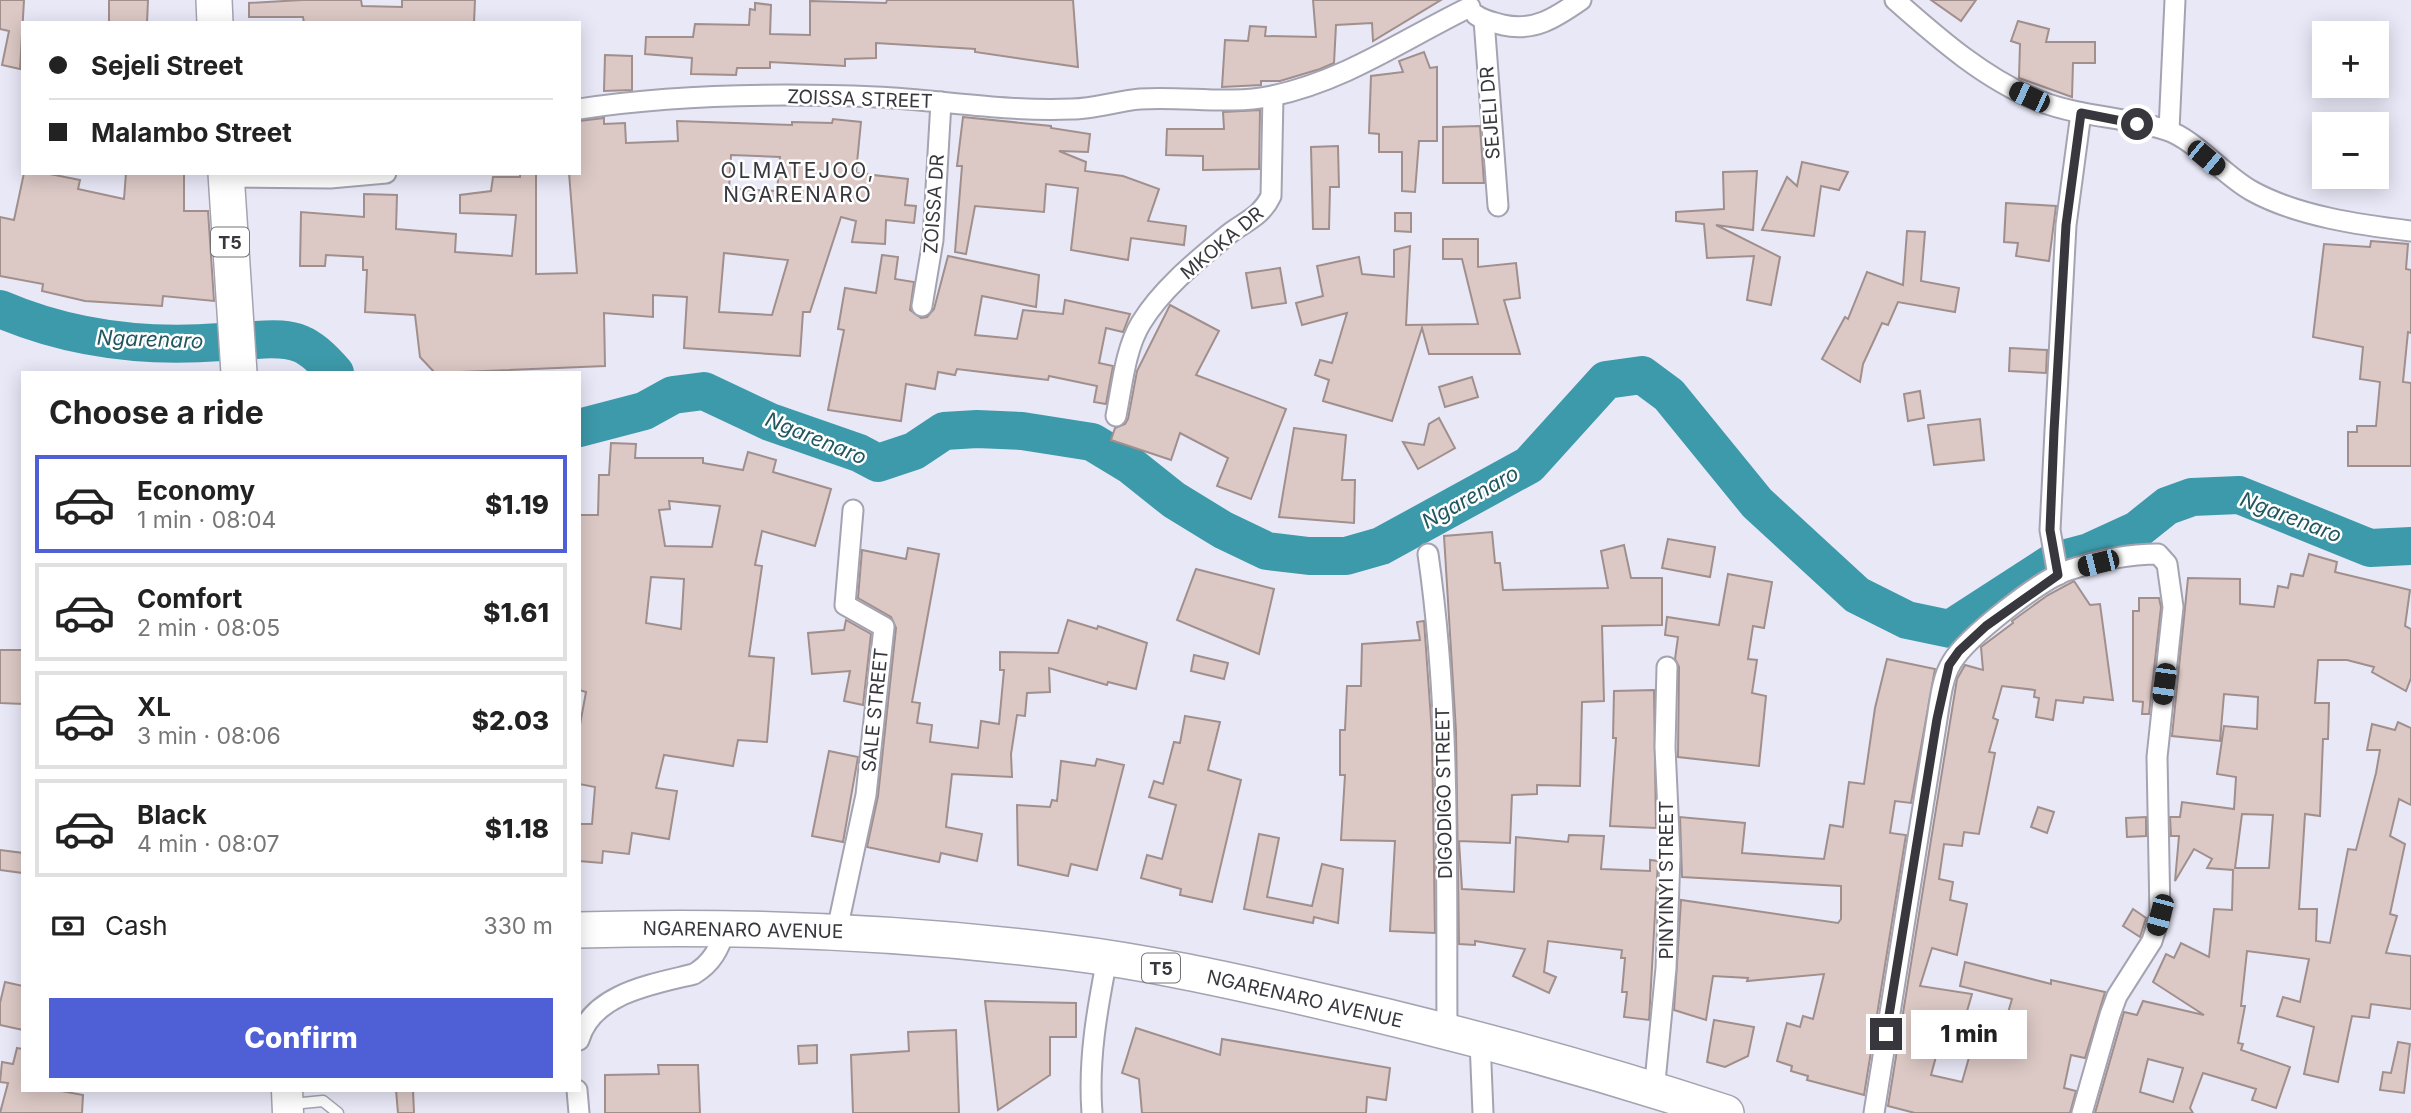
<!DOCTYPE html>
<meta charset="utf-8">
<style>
body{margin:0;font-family:Inter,sans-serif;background:#f6f6f6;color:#222;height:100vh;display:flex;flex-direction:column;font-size:26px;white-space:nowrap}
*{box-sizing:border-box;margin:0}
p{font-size:23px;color:#767676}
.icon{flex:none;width:38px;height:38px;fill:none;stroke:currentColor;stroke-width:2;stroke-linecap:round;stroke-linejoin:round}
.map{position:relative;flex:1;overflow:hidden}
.side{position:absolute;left:21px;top:371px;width:560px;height:721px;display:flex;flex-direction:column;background:#fff;border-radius:0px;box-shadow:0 4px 18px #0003}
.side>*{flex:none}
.top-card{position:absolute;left:21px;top:21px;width:560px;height:154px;border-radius:0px;box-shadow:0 4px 18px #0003;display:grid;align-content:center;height:154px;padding:0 28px;background:#fff}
.fabs{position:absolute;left:2312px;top:21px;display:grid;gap:14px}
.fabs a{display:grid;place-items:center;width:77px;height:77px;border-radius:0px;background:#fff;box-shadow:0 4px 18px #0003;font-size:35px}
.end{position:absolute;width:32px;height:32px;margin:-16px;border:9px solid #38373d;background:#fff;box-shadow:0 0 0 4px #fff}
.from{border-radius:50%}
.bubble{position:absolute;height:49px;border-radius:0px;background:#fff;box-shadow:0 4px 18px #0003;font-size:23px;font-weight:800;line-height:49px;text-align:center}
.car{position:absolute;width:21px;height:42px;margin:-21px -10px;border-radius:9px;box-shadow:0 0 5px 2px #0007;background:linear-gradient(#222 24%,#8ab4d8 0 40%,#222 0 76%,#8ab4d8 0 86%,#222 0)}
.top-card b{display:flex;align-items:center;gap:24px;height:66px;font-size:26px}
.top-card b+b{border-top:2px solid #e0e0e0}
.top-card i{width:18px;height:18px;background:#222}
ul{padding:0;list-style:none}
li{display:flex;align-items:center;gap:21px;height:98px;margin:0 14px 10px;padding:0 14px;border:4px solid #e0e0e0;border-radius:0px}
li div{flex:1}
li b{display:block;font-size:26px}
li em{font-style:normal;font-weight:800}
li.on{border-color:#4f60d6}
li>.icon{width:63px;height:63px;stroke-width:1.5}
h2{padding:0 28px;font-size:32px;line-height:84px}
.pay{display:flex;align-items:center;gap:18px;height:77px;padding:0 28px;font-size:26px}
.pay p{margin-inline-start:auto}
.action{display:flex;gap:14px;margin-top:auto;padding:14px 28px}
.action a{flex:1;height:80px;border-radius:0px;background:#4f60d6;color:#fff;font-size:28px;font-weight:800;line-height:80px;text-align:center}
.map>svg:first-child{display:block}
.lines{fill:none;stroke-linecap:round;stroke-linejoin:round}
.river{stroke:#3d9aaa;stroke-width:38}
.building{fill:#dcc9c6;stroke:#a08f8c;stroke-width:2;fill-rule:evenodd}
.lane-casing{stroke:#a4a3b1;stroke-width:13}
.street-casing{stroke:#a4a3b1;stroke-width:23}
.primary-casing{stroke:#a4a3b1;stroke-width:33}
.highway-casing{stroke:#a4a3b1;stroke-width:38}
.lane{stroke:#fff;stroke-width:10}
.street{stroke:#fff;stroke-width:19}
.primary{stroke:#fff;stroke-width:30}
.highway{stroke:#fff;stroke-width:35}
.route{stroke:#38373d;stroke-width:9}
.labels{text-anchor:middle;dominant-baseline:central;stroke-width:5;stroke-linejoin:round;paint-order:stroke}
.shield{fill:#fff;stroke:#747377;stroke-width:2}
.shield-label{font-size:18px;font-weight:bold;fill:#38373d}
.street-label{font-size:19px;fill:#38373d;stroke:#fff}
.neighbourhood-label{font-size:21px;letter-spacing:2px;fill:#38373d;stroke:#fff}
.water-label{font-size:21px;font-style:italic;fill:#235760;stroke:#fff}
</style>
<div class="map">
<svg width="2411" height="1113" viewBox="0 0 2411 1113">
<rect width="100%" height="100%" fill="#e9e8f7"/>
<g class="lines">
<g class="river">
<path d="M 0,309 C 70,339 145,348 221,342"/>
<path d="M 256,340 C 295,337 309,342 335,373"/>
<polyline points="579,428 644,411 673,395 704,391 770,422 859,453 878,463 914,451 944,431 977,429 1022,431 1092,442 1130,465 1174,500 1223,530 1267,551 1309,556 1346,556 1381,546 1529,465 1606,380 1642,375 1669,395 1757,503 1857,595 1907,620 1950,629 2055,561 2089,552 2137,530 2167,506 2192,497 2239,495 2370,548 2411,546"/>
</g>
</g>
<g class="building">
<polygon points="0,0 24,0 20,69 2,65 9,31 0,29"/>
<polygon points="109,0 148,0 147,23 109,23"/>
<polygon points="302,0 361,0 362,6 402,7 402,0 475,0 474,23 304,23 303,17 249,17 249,3"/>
<polygon points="887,0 1073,0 1078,67 975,52 975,49 876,43 876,58 845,59 845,66 770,62 770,68 737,68 736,75 691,74 692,58 645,54 646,37 693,37 695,24 749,25 750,9 755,10 755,3 771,5 770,34 810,35 810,1 886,3"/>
<polygon points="1313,0 1441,0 1373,41 1372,23 1336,25 1334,63 1320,69 1280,81 1261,81 1261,85 1222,87 1225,40 1248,41 1250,26 1266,27 1265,36 1316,37"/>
<polygon points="1931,0 1976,0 1961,21"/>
<polygon points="2018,21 2049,29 2046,42 2095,42 2095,63 2073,63 2072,97 2019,78 2020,44 2011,41"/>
<polygon points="1424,52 1430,68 1437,67 1437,141 1419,141 1415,192 1402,191 1402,152 1379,152 1379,134 1369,133 1371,76 1403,72 1399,61"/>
<polygon points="605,55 632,56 632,90 604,91"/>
<polygon points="1260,110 1259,169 1203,170 1203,156 1166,155 1167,129 1224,129 1223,112"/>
<polygon points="963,117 1051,126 1051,128 1090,134 1088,152 1059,151 1086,162 1085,171 1123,176 1159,189 1148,221 1186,226 1184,245 1131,238 1128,260 1071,250 1078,188 1046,184 1044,212 975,206 966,254 955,252 962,166 957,166"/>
<path d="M 604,118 L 604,124 L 625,123 L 626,143 L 678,141 L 677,121 L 792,125 L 792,122 L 832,123 L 833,119 L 861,122 L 856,173 L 908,179 L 905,205 L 916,206 L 914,223 L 886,220 L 885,244 L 852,242 L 856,221 L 841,217 L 810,312 L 803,312 L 800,356 L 684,348 L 687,297 L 653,295 L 653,317 L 604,313 L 605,366 L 435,373 L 420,357 L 415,315 L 365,312 L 367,270 L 363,270 L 363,257 L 326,255 L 325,266 L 300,266 L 301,212 L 364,217 L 364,194 L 397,195 L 396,229 L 456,234 L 455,252 L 512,256 L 516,215 L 460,213 L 460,195 L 491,191 L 493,177 L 520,177 L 520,173 L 536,173 L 536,274 L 577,273 L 569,173 L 579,173 L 579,121 ZM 731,155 L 780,157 L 777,191 L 729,189 ZM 724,253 L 788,260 L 772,315 L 719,312 Z"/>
<polygon points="1480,126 1484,183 1443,183 1443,127"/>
<polygon points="1338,146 1339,187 1330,187 1329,229 1313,229 1311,147"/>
<polygon points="1802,162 1848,172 1839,190 1821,186 1814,236 1762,230 1787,177 1797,186"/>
<polygon points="1757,171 1753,230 1716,225 1780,257 1771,305 1747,300 1754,256 1707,258 1704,224 1676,221 1676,212 1724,209 1723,172"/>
<polygon points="24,173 45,173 80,180 78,189 124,199 126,173 184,173 184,211 208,211 214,301 163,296 162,306 85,301 42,291 43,284 0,276 0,217 14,220"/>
<polygon points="2006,203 2056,206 2049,261 2016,256 2018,243 2004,242"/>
<polygon points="1395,213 1411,213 1411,232 1395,231"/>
<polygon points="1907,231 1925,232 1921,281 1959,288 1955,312 1898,302 1888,325 1882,323 1863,364 1860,382 1822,359 1845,317 1848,319 1867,272 1903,285"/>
<polygon points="1443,239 1478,239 1478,267 1516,263 1520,298 1504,300 1520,354 1429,354 1422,328 1392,421 1323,401 1329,380 1315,375 1320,360 1332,363 1347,313 1302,325 1296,303 1323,296 1317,266 1359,257 1362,274 1394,277 1394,250 1410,246 1406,325 1478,324 1462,259 1443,259"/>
<polygon points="2371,241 2408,244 2406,269 2411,270 2411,333 2408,332 2403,382 2411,383 2411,466 2348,466 2348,432 2357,432 2357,426 2376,426 2380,382 2360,379 2363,347 2313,337 2324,244 2370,247"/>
<polygon points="882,255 898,257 895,279 914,282 910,310 921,318 927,317 934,309 948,256 1039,275 1036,307 982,296 975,335 1017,339 1023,310 1063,314 1065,300 1130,314 1123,332 1106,328 1099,363 1113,366 1106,404 1094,402 1097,386 1049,376 1048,380 957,369 955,375 938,372 935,389 906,384 901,421 828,410 844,330 838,329 845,288 876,293"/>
<polygon points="1280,268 1286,303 1252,308 1246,273"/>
<polygon points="1170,305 1219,331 1196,375 1286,409 1251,499 1217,486 1228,458 1180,433 1171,460 1111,440 1115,428 1125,424 1128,419 1137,371"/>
<polygon points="2010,348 2047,350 2046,373 2009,371"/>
<polygon points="1472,377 1478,397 1445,407 1439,387"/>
<polygon points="1920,391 1924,418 1908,421 1904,394"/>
<polygon points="1439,418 1455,448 1418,469 1403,442 1424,445 1429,424"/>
<polygon points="1980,419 1984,460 1934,465 1928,425"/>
<polygon points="1294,428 1346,435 1342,480 1355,480 1354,523 1279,517"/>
<path d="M 611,443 L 636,444 L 635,458 L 703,458 L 703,463 L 743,470 L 748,452 L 776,460 L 773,472 L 831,489 L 815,546 L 762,531 L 755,565 L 762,566 L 749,656 L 774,658 L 767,742 L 738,740 L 733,766 L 664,755 L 656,788 L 677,791 L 669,839 L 632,833 L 629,854 L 603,851 L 602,863 L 579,861 L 579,824 L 592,824 L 595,787 L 579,784 L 579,730 L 586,692 L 579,690 L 579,515 L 598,515 L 599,475 L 609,475 ZM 669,501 L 720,506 L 712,547 L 665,546 L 659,510 L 670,509 ZM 651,577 L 684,579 L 681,629 L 646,623 Z"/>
<polygon points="1492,532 1495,563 1500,563 1503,590 1608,588 1601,551 1624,545 1631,578 1662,578 1662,625 1602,626 1604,701 1582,702 1580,786 1537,785 1537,794 1512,795 1510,843 1459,841 1462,889 1514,892 1516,837 1568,842 1569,835 1604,836 1601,869 1650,871 1650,860 1658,861 1649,1020 1624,1017 1627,992 1622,992 1625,958 1621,958 1622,950 1548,941 1544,972 1556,977 1549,993 1513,976 1525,949 1475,941 1475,945 1459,944 1456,732 1444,536"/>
<polygon points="1668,539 1715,547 1710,577 1662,568"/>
<polygon points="908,548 939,554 912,702 920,703 917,723 932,725 930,742 978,748 981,721 999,724 1004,670 1000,670 1000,652 1058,653 1068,620 1097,629 1098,626 1147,643 1136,689 1108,682 1107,685 1049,668 1050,692 1027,693 1025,716 1017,715 1011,754 1012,777 952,774 946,827 982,834 977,861 941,853 939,862 867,847 878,796 896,628 891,617 858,598 862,550 906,559"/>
<path d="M 2309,554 L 2337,562 L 2335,572 L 2410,590 L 2405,626 L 2411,629 L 2411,678 L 2406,691 L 2372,672 L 2374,667 L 2347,660 L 2318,660 L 2315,703 L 2329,703 L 2328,739 L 2323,739 L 2320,816 L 2305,814 L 2299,909 L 2317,909 L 2316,941 L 2330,943 L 2348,849 L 2356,850 L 2376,773 L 2380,750 L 2367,750 L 2372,724 L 2395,730 L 2398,722 L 2411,728 L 2411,805 L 2399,799 L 2390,836 L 2405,844 L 2390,914 L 2397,916 L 2386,953 L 2411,956 L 2411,1009 L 2371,1004 L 2369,1018 L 2352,1016 L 2338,1082 L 2304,1074 L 2314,1027 L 2277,1016 L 2283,997 L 2300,1002 L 2309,959 L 2247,951 L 2241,1006 L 2245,1006 L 2238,1043 L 2243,1044 L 2241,1050 L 2290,1067 L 2276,1108 L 2252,1100 L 2256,1089 L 2203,1073 L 2190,1108 L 2193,1113 L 2095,1113 L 2124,1012 L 2137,1015 L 2143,1001 L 2204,1015 L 2153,982 L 2166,954 L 2174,958 L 2181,943 L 2209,957 L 2214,909 L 2232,910 L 2233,870 L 2207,868 L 2212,859 L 2194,849 L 2175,881 L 2179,836 L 2171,836 L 2170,817 L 2180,817 L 2182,802 L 2234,809 L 2236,777 L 2217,774 L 2224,726 L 2257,729 L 2258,697 L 2224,694 L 2220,741 L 2172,736 L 2188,578 L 2240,579 L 2240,604 L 2274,607 L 2278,586 L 2288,588 L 2291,574 L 2303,576 ZM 2242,814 L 2273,815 L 2269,868 L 2235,868 ZM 2148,1059 L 2183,1068 L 2173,1102 L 2140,1092 Z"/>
<polygon points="1196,569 1274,589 1259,654 1177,620"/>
<polygon points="1728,574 1772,582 1764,628 1753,626 1748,659 1757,660 1752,693 1766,696 1759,766 1678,757 1679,667 1675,659 1678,637 1665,635 1667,617 1719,625"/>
<polygon points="2074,581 2090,605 2100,604 2113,700 2084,697 2083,703 2056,700 2053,720 2036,717 2039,698 2034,697 2035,690 2002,686 1993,718 1998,720 1989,752 1995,753 1979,834 1964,832 1962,846 1944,844 1939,879 1953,882 1950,900 1967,904 1957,955 1932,948 1920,986 1972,994 1963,1025 1946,1020 1931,1075 1962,1082 1978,1026 2002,1033 2012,999 1960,986 1965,962 2051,984 2051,980 2105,992 2085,1058 2071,1055 2064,1088 2076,1091 2070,1113 1915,1113 1888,1106 1957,679 1965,665 1983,670 1981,647 2013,623 2012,621 2048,595"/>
<polygon points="2139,598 2159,598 2161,607 2149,714 2142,714 2143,702 2133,701 2133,611 2139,611"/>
<polygon points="846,620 871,634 863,705 844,701 850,671 812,674 808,633 844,630"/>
<polygon points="1424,621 1432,733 1435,933 1390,931 1395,841 1341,840 1345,775 1340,775 1340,730 1345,730 1347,686 1361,686 1362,644 1420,640 1417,622"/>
<polygon points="0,650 23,650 23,704 0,703"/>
<polygon points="1194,655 1228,663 1224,679 1191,671"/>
<polygon points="1887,659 1935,669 1911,803 1895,801 1890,833 1906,835 1864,1095 1807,1080 1808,1076 1791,1071 1792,1066 1777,1061 1787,1023 1800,1027 1803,1016 1813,1019 1824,974 1747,981 1748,978 1713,976 1706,1020 1674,1010 1681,900 1838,923 1841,919 1841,886 1682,877 1680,817 1745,823 1742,853 1824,859 1830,825 1843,827 1849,782 1864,784 1875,708"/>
<polygon points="1654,690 1656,828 1610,826 1616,738 1613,738 1614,691"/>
<polygon points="1185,716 1220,722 1208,770 1241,780 1212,902 1180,895 1181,889 1141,878 1147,855 1162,859 1176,805 1149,797 1154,781 1163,784 1174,742 1180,743"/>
<polygon points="829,751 858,757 843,842 812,836"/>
<polygon points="1097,759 1124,765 1097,870 1071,864 1068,876 1018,865 1017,805 1050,807 1052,800 1057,801 1061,761 1095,766"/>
<polygon points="2038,807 2054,812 2047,833 2031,827"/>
<polygon points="2146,817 2146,836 2127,837 2126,818"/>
<polygon points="1259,834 1279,838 1267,897 1312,906 1322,864 1343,869 1338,923 1314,917 1313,923 1244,909"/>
<polygon points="0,850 23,853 23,873 0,870"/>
<polygon points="2133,909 2146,918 2140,937 2123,926"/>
<polygon points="5,982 23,986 23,1030 0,1025 0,1003"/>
<polygon points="985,1001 1076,1003 1076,1037 1050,1037 1050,1075 998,1110"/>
<polygon points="1714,1020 1754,1027 1748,1056 1725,1067 1707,1062"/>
<polygon points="1136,1028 1220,1055 1222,1039 1390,1068 1386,1100 1367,1097 1366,1113 1142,1113 1139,1079 1122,1073"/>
<polygon points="956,1030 959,1113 853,1113 851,1055 909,1051 908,1032"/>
<polygon points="2398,1042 2410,1044 2404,1093 2380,1090 2383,1072 2391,1073"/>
<polygon points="817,1045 817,1063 799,1064 798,1046"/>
<polygon points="17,1048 23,1049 23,1090 56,1090 83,1095 82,1113 0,1113 8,1083 0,1082 2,1062 13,1064"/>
<polygon points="658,1065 698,1065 700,1113 605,1113 605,1075 659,1074"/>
<polygon points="396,1090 413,1090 414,1113 398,1113"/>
</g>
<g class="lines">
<g class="lane-casing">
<polyline id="lane" points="292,1104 323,1101 338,1113"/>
</g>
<g class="street-casing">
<g id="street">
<path d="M 1895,0 C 1939,39 1987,81 2042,102 C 2082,117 2126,117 2166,130 C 2195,139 2224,176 2252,191 C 2297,216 2360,225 2411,231"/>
<path d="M 1476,15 C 1484,21 1493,22 1503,25 C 1534,32 1555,18 1581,0"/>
<polyline points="1484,20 1498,206"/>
<path d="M 579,109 C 677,94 777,93 876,97 C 941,100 1006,112 1072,109 C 1094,109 1117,101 1140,99 C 1184,96 1229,105 1272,96 C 1345,81 1404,39 1470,7"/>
<polyline points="2169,130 2175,0"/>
<polyline points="227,177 330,178 386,173"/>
<polyline points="922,306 933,240 941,102"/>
<path d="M 1116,416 C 1122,387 1125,349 1141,323 C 1161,290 1195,262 1224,238 C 1242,222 1260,219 1271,196 L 1273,96"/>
<path d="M 1428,554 C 1451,712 1446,873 1447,1032"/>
<polyline points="2058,575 2050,530 2055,431 2066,225 2081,113"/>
<polyline points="837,930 866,795 884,627 845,605 853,510"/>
<path d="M 579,1040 C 592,993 654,984 694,974 C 714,962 719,947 727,927"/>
<polyline points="1480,1041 1483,1113"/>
<polyline points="577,1090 579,1113"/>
<polyline points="1654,1092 1666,968 1670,856 1665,747 1667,667"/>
<path d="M 1092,1113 C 1088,1060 1097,1010 1107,959"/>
<path d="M 1874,1113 L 1937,719 C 1940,701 1942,678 1952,662 C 1967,637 2041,579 2069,570 C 2096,561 2130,554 2158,554 L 2167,564 L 2173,607 L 2157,757 L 2160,915 L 2152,941 L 2117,996 L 2110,1015 L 2082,1113"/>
</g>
</g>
<g class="primary-casing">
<polyline id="primary" points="287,1090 288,1113"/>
</g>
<g class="highway-casing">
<g id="highway">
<polyline points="214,0 215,23"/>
<polyline points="226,173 239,373"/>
<path d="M 579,930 C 743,925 903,932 1065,952 C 1147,962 1228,980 1307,998 C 1449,1030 1589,1068 1726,1113"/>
</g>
</g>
<use href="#lane" class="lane"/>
<use href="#street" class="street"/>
<use href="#primary" class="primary"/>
<use href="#highway" class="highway"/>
</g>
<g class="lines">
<polyline class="route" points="1886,1034 1937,719 1949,665 1959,651 1986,626 2058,575 2050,530 2054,431 2066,225 2081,113 2137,124"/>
</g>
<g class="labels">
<g class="shield">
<rect x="211" y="227.5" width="38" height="29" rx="5"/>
<rect x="1142" y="953.5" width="38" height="29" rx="5"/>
</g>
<g class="shield-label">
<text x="230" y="242">T5</text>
<text x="1161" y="968">T5</text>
</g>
<g class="street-label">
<text transform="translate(860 99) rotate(2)">ZOISSA STREET</text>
<text transform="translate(1490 113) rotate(-94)">SEJELI DR</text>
<text transform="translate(934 204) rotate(-86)">ZOISSA DR</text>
<text transform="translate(1222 243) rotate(-40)">MKOKA DR</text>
<text transform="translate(875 710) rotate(-84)">SALE STREET</text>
<text transform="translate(1444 793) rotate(-91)">DIGODIGO STREET</text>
<text transform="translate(1666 880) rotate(-90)">PINYINYI STREET</text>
<text transform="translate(743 930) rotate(1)">NGARENARO AVENUE</text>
<text transform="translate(1305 999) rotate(13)">NGARENARO AVENUE</text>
</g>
<g class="neighbourhood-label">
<text x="798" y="170">OLMATEJOO,<tspan x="798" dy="24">NGARENARO</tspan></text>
</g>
<g class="water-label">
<text transform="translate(150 339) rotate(2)">Ngarenaro</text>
<text transform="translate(816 438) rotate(22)">Ngarenaro</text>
<text transform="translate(1470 497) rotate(-29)">Ngarenaro</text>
<text transform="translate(2291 517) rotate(21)">Ngarenaro</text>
</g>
</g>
</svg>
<div class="fabs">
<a>+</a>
<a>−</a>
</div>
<i class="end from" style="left:2137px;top:124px"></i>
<i class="end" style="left:1886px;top:1034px"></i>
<div class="bubble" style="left:1911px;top:1010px;width:116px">1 min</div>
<i class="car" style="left:2029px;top:97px;rotate:295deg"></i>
<i class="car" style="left:2206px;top:158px;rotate:130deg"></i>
<i class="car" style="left:2098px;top:563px;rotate:256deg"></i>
<i class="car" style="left:2164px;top:684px;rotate:188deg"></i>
<i class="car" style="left:2160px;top:915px;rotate:195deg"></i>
<div class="top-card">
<b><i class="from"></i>Sejeli Street</b>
<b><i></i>Malambo Street</b>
</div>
<section class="side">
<h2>Choose a ride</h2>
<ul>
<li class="on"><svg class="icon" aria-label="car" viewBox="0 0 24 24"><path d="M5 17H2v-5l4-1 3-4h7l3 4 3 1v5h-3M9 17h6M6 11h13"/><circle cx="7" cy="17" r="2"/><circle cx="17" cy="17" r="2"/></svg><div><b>Economy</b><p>1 min · 08:04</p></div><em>$1.19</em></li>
<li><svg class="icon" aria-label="car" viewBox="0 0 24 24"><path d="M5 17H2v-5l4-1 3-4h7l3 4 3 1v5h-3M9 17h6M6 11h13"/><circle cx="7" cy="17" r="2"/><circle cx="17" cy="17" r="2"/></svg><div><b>Comfort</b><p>2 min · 08:05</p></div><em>$1.61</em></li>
<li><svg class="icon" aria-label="car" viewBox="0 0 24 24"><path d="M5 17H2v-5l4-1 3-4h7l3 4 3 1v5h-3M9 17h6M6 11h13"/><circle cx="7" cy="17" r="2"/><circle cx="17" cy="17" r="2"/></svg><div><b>XL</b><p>3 min · 08:06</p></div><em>$2.03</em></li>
<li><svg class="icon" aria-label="car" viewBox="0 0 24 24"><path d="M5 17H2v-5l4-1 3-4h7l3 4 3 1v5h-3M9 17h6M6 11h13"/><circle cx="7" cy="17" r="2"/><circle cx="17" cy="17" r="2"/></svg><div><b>Black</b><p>4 min · 08:07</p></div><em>$1.18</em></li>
</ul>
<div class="pay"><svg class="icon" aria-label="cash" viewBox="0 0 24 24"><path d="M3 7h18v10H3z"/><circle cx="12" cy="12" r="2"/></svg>Cash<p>330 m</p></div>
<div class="action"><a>Confirm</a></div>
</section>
</div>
